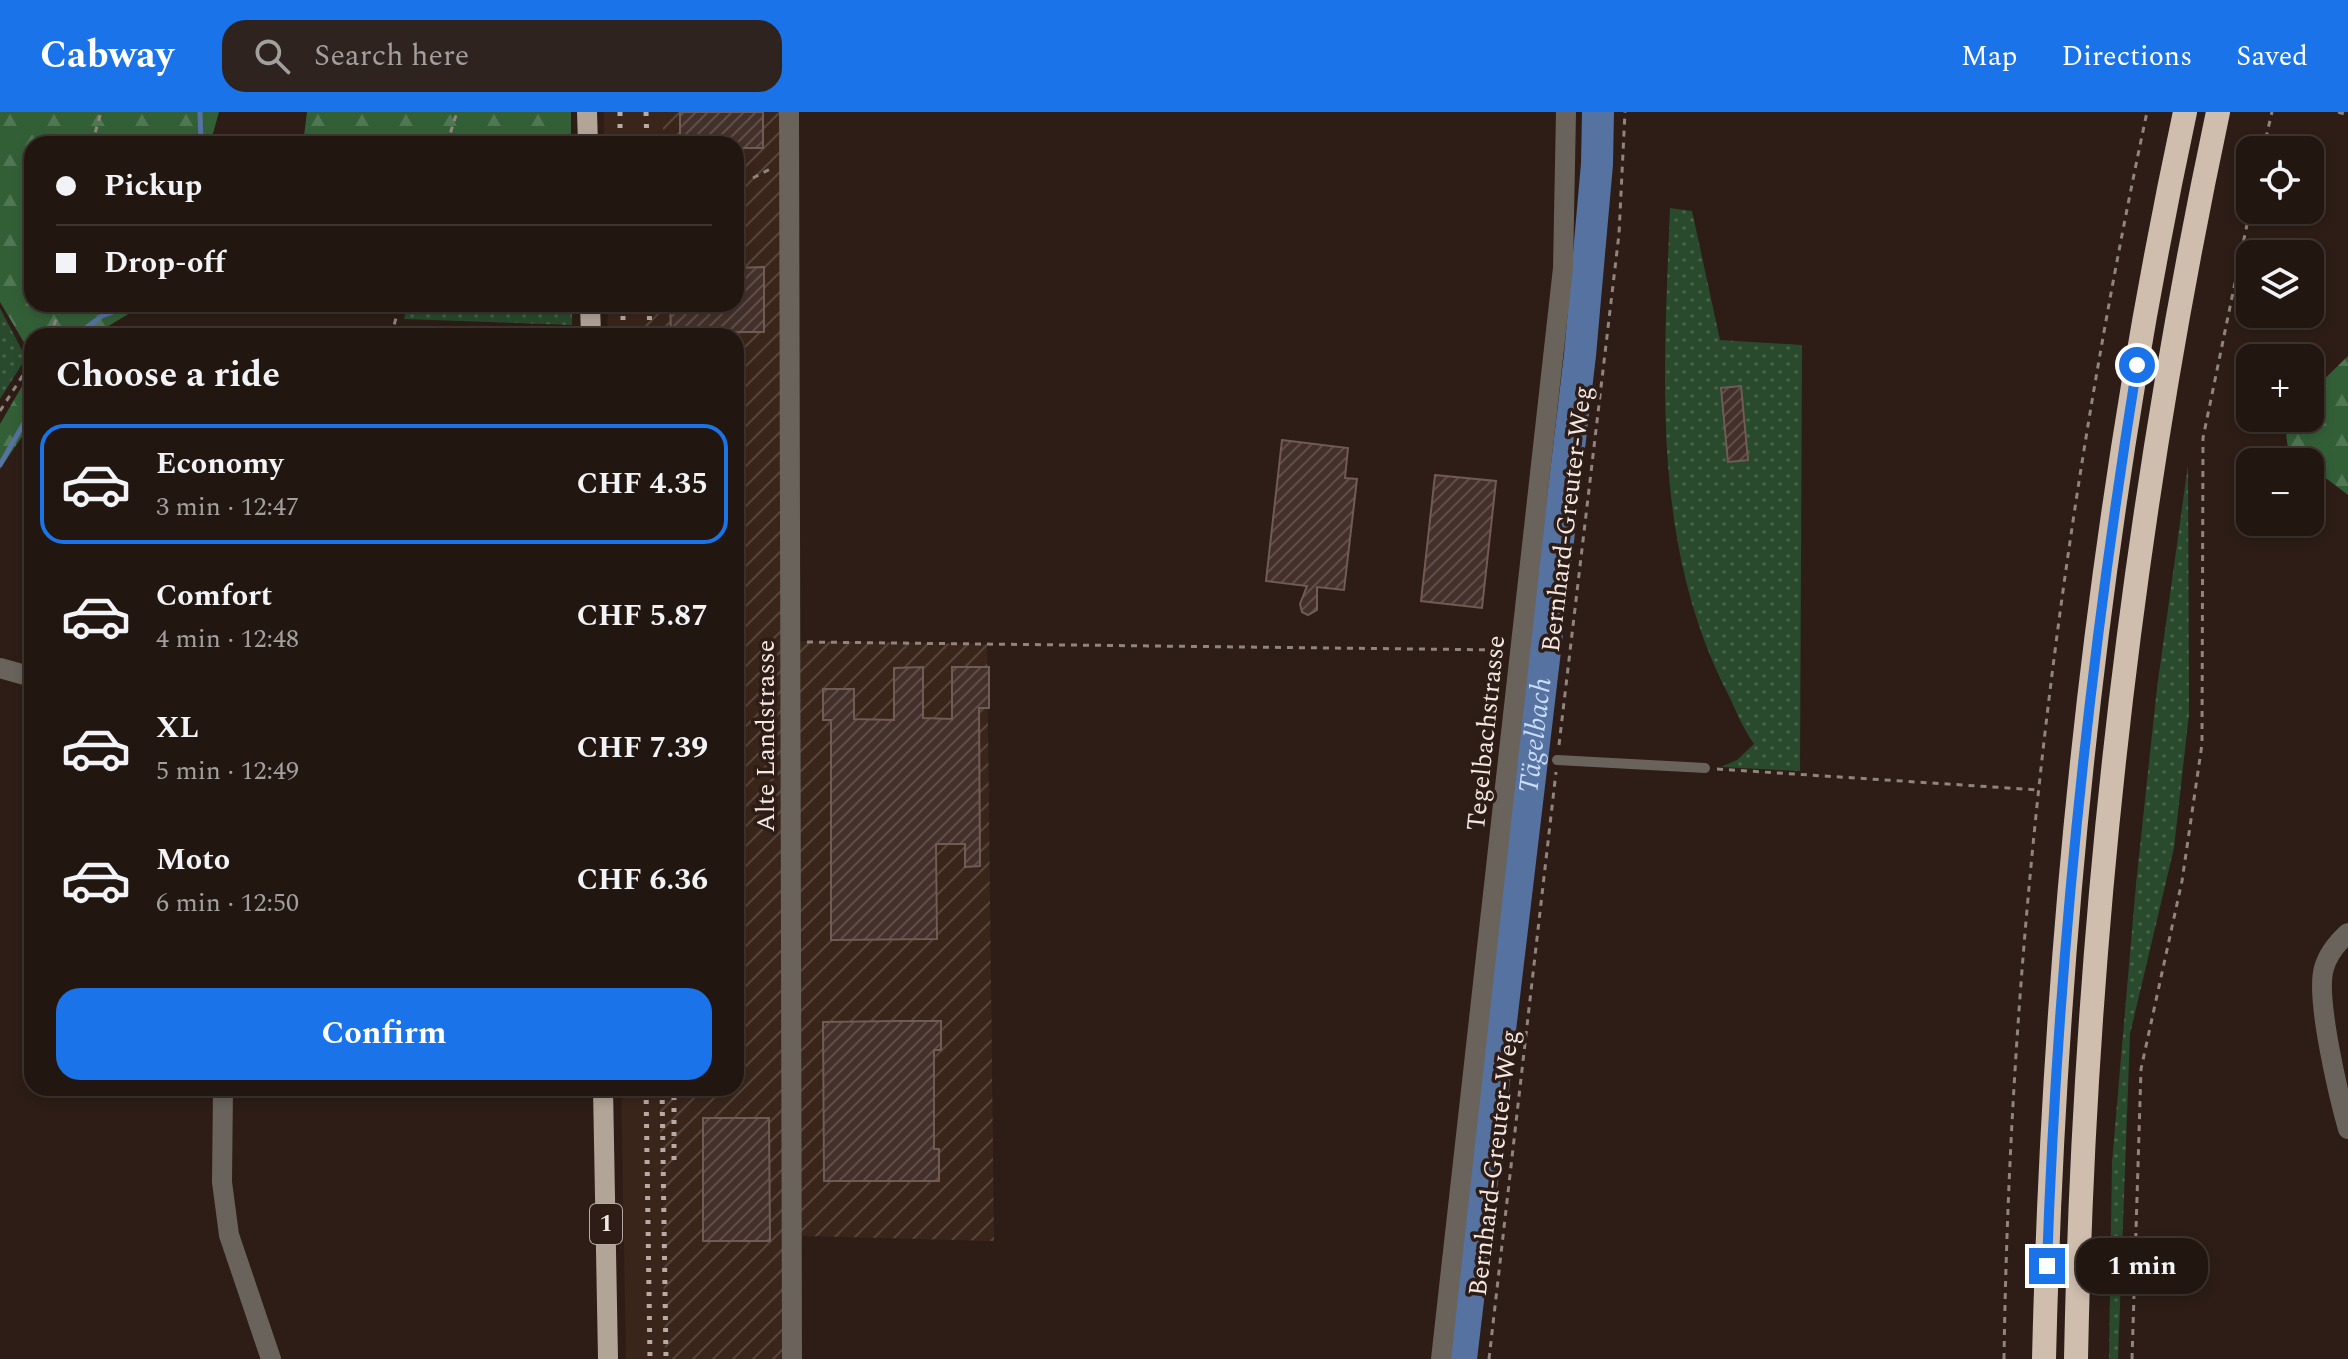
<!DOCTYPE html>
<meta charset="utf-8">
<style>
body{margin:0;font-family:Spectral,serif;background:#2e231e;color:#f1f3f6;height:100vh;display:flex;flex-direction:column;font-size:30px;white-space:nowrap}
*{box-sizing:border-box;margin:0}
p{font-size:26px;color:#a29f9f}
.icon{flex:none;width:44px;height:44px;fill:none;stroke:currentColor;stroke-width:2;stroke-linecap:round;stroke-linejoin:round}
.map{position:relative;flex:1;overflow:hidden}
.drawer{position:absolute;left:24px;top:216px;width:720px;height:768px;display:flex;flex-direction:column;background:#221610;border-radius:24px;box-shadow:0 4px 12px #0003,0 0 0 2px #3f3530}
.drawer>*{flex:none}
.banner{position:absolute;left:24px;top:24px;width:720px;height:176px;border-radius:24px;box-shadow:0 4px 12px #0003,0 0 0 2px #3f3530;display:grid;align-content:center;height:176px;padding:0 32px;background:#221610}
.buttons{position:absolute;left:2236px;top:24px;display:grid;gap:16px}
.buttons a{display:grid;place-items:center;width:88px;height:88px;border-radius:16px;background:#221610;box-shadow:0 4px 12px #0003,0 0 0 2px #3f3530;font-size:40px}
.end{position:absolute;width:36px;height:36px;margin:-18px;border:10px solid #1a73e8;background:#fff;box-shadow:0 0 0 4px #fff}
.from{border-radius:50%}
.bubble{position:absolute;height:56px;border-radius:24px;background:#221610;box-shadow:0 4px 12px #0003,0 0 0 2px #3f3530;font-size:26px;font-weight:700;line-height:56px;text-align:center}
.banner b{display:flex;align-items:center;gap:28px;height:76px;font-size:30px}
.banner b+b{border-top:2px solid #3f3530}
.banner i{width:20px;height:20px;background:#f1f3f6}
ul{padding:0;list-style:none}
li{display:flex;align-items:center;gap:24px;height:120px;margin:0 16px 12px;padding:0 16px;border:4px solid transparent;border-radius:24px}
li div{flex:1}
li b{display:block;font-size:30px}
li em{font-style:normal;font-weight:700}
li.on{border-color:#1a73e8}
li>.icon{width:72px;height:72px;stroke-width:1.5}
h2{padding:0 32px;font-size:36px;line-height:96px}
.cta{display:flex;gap:16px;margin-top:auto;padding:16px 32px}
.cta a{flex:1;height:92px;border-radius:24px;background:#1a73e8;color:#fff;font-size:32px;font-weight:700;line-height:92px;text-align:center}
header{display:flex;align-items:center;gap:48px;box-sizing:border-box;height:112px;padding:0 40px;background:#1a73e8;color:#fff}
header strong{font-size:38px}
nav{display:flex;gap:44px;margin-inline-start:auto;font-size:28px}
.search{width:560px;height:72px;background:#2e231e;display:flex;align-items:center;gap:20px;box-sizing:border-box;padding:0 28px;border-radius:24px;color:#a29f9f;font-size:30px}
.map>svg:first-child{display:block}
.built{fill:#3a251a}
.industrial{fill:url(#industrial-furrows)}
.grass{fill:url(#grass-dots)}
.forest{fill:url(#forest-firs)}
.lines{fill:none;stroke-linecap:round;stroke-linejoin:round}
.stream{stroke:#5572a0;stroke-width:5}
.river{stroke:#5572a0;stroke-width:32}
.building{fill:url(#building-hatch);stroke:#705b55;stroke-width:2}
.path{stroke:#91837d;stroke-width:3;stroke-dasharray:6 6;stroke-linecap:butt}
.lane{stroke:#69635c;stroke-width:10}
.street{stroke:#69635c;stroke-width:20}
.primary{stroke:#b2a497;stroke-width:20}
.highway{stroke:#cfbeae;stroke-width:24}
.rail{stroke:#b8aba5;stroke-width:5;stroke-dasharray:4 8;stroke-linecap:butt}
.route{stroke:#1a73e8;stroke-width:10}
.labels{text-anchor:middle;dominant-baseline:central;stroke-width:7;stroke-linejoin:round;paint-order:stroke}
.shield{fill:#2d1d16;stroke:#b7aaa5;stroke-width:2}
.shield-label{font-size:24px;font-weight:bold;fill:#f2e7e2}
.street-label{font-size:26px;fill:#f2e7e2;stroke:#2d1d16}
.water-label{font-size:28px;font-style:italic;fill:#cadcf9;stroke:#2d1d16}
</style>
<header>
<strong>Cabway</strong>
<div class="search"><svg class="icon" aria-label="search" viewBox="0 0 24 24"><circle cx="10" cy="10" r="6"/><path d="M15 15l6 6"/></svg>Search here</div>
<nav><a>Map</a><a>Directions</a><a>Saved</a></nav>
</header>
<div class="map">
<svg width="2348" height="1247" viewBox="0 0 2348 1247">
<defs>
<pattern id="industrial-furrows" width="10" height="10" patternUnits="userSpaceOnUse" patternTransform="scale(2)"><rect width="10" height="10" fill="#3a251a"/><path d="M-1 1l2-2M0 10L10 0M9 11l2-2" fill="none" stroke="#57453b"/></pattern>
<pattern id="grass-dots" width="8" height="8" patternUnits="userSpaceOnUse" patternTransform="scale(2)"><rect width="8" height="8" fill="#294a2c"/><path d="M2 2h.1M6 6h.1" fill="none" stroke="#48644a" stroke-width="1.8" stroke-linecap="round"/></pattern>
<pattern id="forest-firs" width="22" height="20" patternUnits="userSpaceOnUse" patternTransform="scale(2)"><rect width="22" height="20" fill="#335f37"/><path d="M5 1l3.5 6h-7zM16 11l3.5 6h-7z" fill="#517654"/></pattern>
<pattern id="building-hatch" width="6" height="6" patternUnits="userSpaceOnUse" patternTransform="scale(2)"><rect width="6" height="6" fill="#43302b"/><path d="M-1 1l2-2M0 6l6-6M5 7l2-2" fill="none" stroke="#5f4e49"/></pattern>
</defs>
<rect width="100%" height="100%" fill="#2d1d16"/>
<g class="built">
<rect x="604" y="0" width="59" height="32"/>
<polygon points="607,192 643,192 643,224 608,224"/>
<polygon points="621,976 659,976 665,1247 626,1247"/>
</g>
<polygon class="industrial" points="663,0 789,0 791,529 987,532 994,1129 803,1124 792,1151 792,1247 665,1247 659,976 736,976 736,224 643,224 643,192 736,192 736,32 663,32"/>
<g class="grass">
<path d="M 1670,96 L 1692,99 L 1720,228 L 1802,233 L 1800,659 L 1721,655 L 1737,648 L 1754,632 C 1742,615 1735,596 1726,578 C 1650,427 1664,259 1670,96 Z"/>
<polygon points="408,192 572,192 572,213 404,207"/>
<polygon points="0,196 26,246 0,287"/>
<polygon points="2188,353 2189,602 2174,736 2130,922 2118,1247 2109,1247 2112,1050 2136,772 2157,576"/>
</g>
<g class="forest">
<polygon points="0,0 219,0 210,32 32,32 32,192 138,192 135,198 92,224 32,224 32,244 0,190"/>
<polygon points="307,0 571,0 571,32 303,32"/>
<polygon points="2348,244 2348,383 2310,354 2310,350 2288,337 2284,306 2310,306 2310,281"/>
<polygon points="32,257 32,310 0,357 0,312"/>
</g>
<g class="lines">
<g class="stream">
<polyline points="200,0 201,32"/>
<polyline points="82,224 83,218 102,204 135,192"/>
<polyline points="0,353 32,297"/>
</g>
<path class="river" id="s1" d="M 1461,1247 L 1580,243 L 1597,52 L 1598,0"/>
</g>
<g class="building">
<polygon points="680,0 763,0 763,36 736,36 736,32 680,32"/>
<polygon points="764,155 764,220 671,220 670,192 736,192 736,156"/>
<polygon points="1741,274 1748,348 1728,350 1721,276"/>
<polygon points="1282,328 1348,336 1345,366 1357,367 1344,478 1317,475 1317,498 1308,503 1302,500 1300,492 1307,474 1266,469"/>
<polygon points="1435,363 1496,369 1482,496 1421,489"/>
<polygon points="923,555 923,606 952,607 952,555 989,555 989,596 979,596 980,754 965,755 965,732 936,732 937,827 831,828 831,608 823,608 823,577 854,577 854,607 894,608 894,556"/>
<polygon points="898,909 941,909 941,938 934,938 934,1037 939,1037 939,1069 824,1069 823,910"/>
<polygon points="703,1006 769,1006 770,1129 703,1129"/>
</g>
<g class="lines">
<g class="path">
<polyline points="2338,0 2348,3"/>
<polyline points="92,32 101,0"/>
<polyline points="447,32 457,0"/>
<polyline points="2263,38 2272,0"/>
<polyline points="753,66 770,57"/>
<polyline points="49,224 63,192"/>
<polyline points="391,224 400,192"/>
<polyline points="0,299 32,249"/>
<polyline points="807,530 1504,538"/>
<polyline points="1559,633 1619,122 1625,0"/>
<polyline points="1717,657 2039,678"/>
<polyline points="1489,1247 1556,660"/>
<path d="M 2004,1247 C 2010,828 2060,409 2147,0"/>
<polyline points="2132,1247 2141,957 2182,769 2202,632 2203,326 2250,98"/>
</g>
<polyline class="lane" points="1557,648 1705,656"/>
<g class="street">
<polyline points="789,0 792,1247"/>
<polyline points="0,556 32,565"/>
<path d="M 2348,821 C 2337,831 2328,842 2324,856 C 2315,885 2339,985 2348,1017"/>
<polyline points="223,976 222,1070 229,1123 271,1247"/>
<polyline points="1441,1247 1563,156 1566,0"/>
</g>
<g class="primary">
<polyline points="587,0 588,32"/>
<polyline points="590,192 591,224"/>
<polyline points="603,976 608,1247"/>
</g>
<g class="highway">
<path d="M 2044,1247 C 2054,829 2097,410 2185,0"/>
<path d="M 2076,1247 C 2084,829 2131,409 2218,0"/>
</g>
<g class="rail">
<polyline points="620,0 620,32"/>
<polyline points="646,0 647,32"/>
<polyline points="623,192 623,224"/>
<polyline points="649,192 650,224"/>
<polyline points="646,976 650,1247"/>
<polyline points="662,976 666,1247"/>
<polyline points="674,1048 674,976"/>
</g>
</g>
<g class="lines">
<path class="route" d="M 2047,1154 C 2057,852 2089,551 2137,253"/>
</g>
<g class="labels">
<rect class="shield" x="590" y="1092" width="32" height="40" rx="6"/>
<g class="shield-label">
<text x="606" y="1112">1</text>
</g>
<g class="street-label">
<text transform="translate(1567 407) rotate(-83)">Bernhard-Greuter-Weg</text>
<text transform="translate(1486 621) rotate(-84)">Tegelbachstrasse</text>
<text transform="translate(766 624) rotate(-90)">Alte Landstrasse</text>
<text transform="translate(1494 1051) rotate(-83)">Bernhard-Greuter-Weg</text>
</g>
<g class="water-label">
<text stroke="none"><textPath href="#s1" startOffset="628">Tägelbach</textPath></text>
</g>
</g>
</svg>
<div class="buttons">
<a><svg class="icon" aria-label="locate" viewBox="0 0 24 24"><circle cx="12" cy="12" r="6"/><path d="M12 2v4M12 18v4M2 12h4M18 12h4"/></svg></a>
<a><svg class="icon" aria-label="layers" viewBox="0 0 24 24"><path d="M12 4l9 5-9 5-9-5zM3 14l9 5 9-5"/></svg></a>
<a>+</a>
<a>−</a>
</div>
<i class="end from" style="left:2137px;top:253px"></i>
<i class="end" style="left:2047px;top:1154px"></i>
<div class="bubble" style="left:2076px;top:1126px;width:132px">1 min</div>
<div class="banner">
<b><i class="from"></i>Pickup</b>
<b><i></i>Drop-off</b>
</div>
<section class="drawer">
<h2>Choose a ride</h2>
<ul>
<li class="on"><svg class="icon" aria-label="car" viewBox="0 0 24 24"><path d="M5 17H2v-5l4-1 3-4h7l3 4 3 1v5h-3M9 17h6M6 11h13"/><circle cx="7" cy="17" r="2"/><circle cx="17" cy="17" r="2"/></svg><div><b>Economy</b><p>3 min · 12:47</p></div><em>CHF 4.35</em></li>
<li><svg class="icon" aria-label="car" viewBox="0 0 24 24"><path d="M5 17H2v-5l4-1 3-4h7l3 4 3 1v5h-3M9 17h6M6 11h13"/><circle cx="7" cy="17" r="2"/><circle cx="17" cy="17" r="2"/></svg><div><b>Comfort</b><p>4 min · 12:48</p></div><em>CHF 5.87</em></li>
<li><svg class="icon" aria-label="car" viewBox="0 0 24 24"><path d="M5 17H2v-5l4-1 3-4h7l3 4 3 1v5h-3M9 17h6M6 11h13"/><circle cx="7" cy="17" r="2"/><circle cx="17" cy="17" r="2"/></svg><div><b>XL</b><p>5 min · 12:49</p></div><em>CHF 7.39</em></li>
<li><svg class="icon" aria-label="car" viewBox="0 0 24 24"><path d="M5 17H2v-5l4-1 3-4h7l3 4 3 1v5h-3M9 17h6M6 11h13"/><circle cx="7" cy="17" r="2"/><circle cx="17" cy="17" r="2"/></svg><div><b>Moto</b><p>6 min · 12:50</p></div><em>CHF 6.36</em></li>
</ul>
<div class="cta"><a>Confirm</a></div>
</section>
</div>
